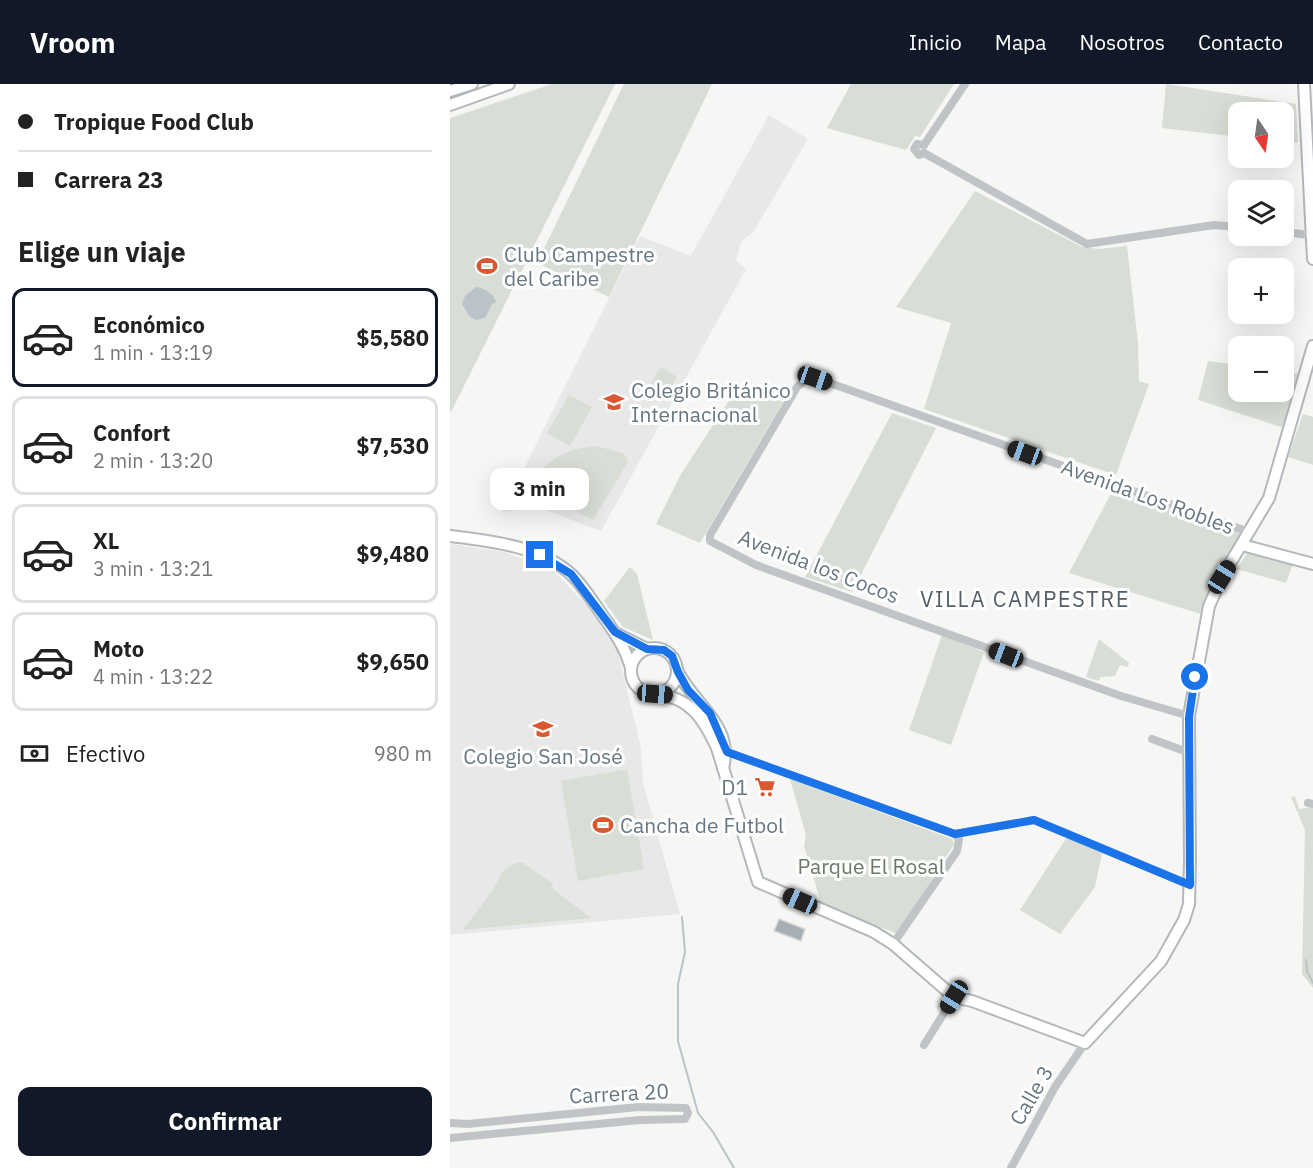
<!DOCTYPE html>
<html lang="es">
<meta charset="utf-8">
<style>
body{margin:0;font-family:"IBM Plex Sans",sans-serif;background:#f2f2f2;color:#222;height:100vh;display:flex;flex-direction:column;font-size:22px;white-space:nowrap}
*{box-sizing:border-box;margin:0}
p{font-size:20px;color:#767676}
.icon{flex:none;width:33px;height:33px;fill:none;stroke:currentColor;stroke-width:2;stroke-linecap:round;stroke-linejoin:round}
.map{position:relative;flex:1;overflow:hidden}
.drawer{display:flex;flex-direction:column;background:#fff;width:450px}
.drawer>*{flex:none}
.top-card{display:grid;align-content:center;height:132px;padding:0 18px;background:#fff}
.needle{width:39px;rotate:167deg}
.buttons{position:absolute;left:778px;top:18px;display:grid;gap:12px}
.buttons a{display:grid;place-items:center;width:66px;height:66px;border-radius:12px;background:#fff;box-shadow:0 6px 24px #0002;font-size:30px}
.end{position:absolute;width:27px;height:27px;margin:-14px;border:8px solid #1a73e8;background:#fff;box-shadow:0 0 0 3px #fff}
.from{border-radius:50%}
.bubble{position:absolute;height:42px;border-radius:12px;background:#fff;box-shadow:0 6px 24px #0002;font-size:20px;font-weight:700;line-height:42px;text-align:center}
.car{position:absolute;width:18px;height:36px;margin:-18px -9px;border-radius:8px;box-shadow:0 0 4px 2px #0007;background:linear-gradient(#222 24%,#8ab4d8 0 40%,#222 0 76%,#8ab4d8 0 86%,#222 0)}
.top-card b{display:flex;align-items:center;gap:21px;height:57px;font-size:22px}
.top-card b+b{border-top:2px solid #e0e0e0}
.top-card i{width:15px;height:15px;background:#222}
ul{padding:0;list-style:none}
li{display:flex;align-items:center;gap:18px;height:99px;margin:0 12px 9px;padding:0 6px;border:3px solid #e0e0e0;border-radius:12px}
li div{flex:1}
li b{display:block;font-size:22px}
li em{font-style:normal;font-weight:700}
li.active{border-color:#111827}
li>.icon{width:54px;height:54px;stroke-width:1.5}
h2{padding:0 18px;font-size:27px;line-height:72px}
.pay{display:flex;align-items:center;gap:15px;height:66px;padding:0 18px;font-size:22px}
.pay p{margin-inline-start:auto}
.primary-button{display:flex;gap:12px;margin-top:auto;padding:12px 18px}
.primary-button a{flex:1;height:69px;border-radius:12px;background:#111827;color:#fff;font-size:24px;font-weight:700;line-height:69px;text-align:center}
header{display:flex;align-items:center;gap:36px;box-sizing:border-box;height:84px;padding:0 30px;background:#111827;color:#fff}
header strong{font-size:28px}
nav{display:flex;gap:33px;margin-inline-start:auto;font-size:21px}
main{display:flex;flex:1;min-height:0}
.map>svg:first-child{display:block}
.built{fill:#e7e8e7}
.green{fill:#d8ddd5}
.water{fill:#b9c3c8}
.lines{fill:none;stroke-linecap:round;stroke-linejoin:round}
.stream{stroke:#b9c3c8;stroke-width:2}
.building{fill:#a7afb4;stroke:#d8d8d6;stroke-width:1.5}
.secondary-casing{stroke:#b2b8bc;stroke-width:14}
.street{stroke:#c0c4c7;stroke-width:8}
.secondary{stroke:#fff;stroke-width:10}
.route{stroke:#1a73e8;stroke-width:8}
.labels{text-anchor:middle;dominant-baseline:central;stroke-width:6;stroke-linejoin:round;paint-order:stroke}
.poi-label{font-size:21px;fill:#677783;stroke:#fff;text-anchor:start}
.street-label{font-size:21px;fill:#677783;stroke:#fff}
.park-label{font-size:21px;fill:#6a7a66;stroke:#fff}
.neighbourhood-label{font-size:22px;letter-spacing:1.5px;fill:#556068;stroke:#fff}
</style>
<header>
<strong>Vroom</strong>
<nav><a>Inicio</a><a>Mapa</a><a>Nosotros</a><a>Contacto</a></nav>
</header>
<main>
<section class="drawer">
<div class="top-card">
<b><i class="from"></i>Tropique Food Club</b>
<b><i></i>Carrera 23</b>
</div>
<h2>Elige un viaje</h2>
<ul>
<li class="active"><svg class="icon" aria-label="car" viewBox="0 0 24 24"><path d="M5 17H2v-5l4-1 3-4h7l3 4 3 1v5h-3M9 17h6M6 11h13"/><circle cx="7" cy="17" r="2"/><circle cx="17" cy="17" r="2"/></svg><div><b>Económico</b><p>1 min · 13:19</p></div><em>$5,580</em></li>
<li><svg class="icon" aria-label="car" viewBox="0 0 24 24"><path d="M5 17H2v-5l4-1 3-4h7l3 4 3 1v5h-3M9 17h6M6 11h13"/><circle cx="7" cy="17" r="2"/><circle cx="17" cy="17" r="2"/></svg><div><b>Confort</b><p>2 min · 13:20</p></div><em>$7,530</em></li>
<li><svg class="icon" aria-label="car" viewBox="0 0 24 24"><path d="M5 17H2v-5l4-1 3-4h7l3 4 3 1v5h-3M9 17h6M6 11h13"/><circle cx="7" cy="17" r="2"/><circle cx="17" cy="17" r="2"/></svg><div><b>XL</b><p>3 min · 13:21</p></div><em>$9,480</em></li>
<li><svg class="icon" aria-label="car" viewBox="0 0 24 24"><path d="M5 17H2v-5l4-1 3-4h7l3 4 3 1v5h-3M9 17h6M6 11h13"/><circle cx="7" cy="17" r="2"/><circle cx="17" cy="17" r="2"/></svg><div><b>Moto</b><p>4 min · 13:22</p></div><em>$9,650</em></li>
</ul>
<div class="pay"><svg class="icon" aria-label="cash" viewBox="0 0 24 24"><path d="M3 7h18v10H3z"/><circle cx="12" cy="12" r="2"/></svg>Efectivo<p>980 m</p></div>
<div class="primary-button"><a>Confirmar</a></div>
</section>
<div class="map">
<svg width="863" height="1084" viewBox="0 0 863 1084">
<rect width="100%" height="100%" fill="#f6f7f4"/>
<g class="built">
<polygon points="319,31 358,55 304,147 291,158 286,177 296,185 151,447 90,424 74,424 52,429 190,152 241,172"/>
<polygon points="0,460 54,468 104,487 142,527 168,568 191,664 193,699 230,830 0,851"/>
</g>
<g class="green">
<polygon points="102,0 165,0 0,330 0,34"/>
<polygon points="174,0 262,0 159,213 87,179"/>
<polygon points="401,0 504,0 470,53 465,52 456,66 377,44"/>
<polygon points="716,0 846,20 848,59 834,57 834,28 789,28 789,53 712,44"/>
<polygon points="525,107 632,163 649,165 677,162 688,259 689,297 699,300 666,391 474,325 501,239 446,223"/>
<polygon points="758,277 789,281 789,308 834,308 834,288 851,290 834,344 748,316"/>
<polygon points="211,283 227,293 212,317 196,308"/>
<polygon points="290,300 333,318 250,459 206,440 231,390"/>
<polygon points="119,311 142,323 120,362 97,349"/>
<polygon points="442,329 486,344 402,508 355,493"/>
<polygon points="853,330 863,333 863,381 838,373"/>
<path d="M 146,362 L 172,369 L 175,371 L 178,378 L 143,436 L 85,407 L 83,397 C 100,373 117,365 146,362 Z"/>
<polygon points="664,404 791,448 792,452 754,531 619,489"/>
<polygon points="798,468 843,480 836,499 786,485"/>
<polygon points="180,483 187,490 203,556 173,543 154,517"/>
<polygon points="492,551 534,568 501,661 459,646"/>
<polygon points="649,555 679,579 678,583 670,581 665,592 650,593 649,597 636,593"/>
<polygon points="177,685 194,785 128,797 111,697"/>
<polygon points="340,695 502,755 504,760 451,846 445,849 371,819 354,762 356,751"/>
<polygon points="845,712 849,725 863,723 863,904 852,890 855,746 841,713"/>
<polygon points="617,753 652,769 645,803 610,850 570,826"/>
<polygon points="68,779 73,779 102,799 103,805 141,834 13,846 43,806 51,790 59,782"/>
</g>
<path class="water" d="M 26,203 C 34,204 44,210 46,218 L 42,220 L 35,234 L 26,236 L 20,233 L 12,220 L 15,212 Z"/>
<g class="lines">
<g class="stream">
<polyline points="232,833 235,868 228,900 228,957 248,1029 263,1048 284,1084"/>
<polyline points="856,876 857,887 863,899"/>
</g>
</g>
<polygon class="building" points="329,835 355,845 351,857 324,847"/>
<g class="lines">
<g class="secondary-casing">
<g id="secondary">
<polyline points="854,0 863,175"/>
<polyline points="0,7 22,0"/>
<polyline points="0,21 59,0"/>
<path d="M 0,452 C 41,457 90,462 122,491 C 134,503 143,518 153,532 C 165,549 175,563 181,584"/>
<polyline points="792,461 863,480"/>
<polyline points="165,549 197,565"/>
<circle cx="204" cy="587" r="23"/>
<path d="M 228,588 C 245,622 284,641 273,684"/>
<path d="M 205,610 C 240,613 253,634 267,664 L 308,798 L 424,848 L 443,860 L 504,913 L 522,917 L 635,959 L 711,877 L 734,836 L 739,820 L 740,777 L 739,632 L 759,522 L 772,493 L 819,414 L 863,262"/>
</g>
</g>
<g class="street">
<polyline points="474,61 515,0"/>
<polyline points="474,69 637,160 764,141 789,143"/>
<polyline points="474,69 469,71 464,65 467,60 474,61"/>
<polyline points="834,148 860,151"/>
<polyline points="739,632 671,612 306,481 260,457 260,451 347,303 360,292 799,448"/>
<polyline points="702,655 740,669"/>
<polyline points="272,666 505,750"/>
<polyline points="858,719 863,720"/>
<polyline points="505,750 584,736 740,801"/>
<polyline points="443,860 507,767 509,755 505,750"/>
<polyline points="474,961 504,913"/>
<polyline points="0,1039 18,1040 188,1023 236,1024 238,1029 235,1035 190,1036 0,1054"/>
<polyline points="561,1084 605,1003 635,959"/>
</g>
<use href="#secondary" class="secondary"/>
</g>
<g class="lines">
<polyline class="route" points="90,471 121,490 165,548 197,565 214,566 222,572 228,588 238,606 260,629 277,668 505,750 584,736 740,801 739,633 745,593"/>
</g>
<defs>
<g id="stadium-bare" transform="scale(1.62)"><path d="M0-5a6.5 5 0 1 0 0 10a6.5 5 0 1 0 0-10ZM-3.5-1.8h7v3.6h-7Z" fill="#da5830" stroke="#fff" stroke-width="2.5" paint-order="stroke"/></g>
<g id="school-bare" transform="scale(1.62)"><path d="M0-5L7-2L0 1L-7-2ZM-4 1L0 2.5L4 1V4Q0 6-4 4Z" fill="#da5830" stroke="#fff" stroke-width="2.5" paint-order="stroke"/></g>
<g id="supermarket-bare" transform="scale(1.62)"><path d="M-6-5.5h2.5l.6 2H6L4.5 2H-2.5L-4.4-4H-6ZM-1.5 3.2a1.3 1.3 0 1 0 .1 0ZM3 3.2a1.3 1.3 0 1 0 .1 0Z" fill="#da5830" stroke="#fff" stroke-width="2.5" paint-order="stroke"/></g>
</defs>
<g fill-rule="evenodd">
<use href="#stadium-bare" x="37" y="182"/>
<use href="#school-bare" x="164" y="318"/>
<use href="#school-bare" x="93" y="645"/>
<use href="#supermarket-bare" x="315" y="703"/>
<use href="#stadium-bare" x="153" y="741"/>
</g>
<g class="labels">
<g class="poi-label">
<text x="54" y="170">Club Campestre<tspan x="54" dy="24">del Caribe</tspan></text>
<text x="181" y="306">Colegio Británico<tspan x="181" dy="24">Internacional</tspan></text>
<text x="93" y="672" text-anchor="middle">Colegio San José</text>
<text x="298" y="703" text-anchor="end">D1</text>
<text x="170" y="741">Cancha de Futbol</text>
</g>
<g class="street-label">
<text transform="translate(698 412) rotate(20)">Avenida Los Robles</text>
<text transform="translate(369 482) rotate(21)">Avenida los Cocos</text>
<text transform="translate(169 1009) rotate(-3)">Carrera 20</text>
<text transform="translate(581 1011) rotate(-60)">Calle 3</text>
</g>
<g class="park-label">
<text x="421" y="782">Parque El Rosal</text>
</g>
<g class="neighbourhood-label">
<text x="575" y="514">VILLA CAMPESTRE</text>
</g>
</g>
</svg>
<div class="buttons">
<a><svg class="needle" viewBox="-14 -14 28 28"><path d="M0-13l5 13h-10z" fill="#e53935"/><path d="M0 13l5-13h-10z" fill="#767676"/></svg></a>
<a><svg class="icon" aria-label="layers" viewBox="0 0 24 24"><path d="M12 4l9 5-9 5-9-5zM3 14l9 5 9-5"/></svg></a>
<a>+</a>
<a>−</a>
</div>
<i class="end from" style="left:745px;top:593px"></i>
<i class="end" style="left:90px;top:471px"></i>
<div class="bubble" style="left:40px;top:384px;width:99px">3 min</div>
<i class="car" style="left:365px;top:294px;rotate:109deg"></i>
<i class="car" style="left:575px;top:369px;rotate:290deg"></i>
<i class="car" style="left:772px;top:493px;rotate:32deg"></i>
<i class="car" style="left:556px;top:571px;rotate:291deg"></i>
<i class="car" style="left:205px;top:610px;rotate:94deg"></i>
<i class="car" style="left:350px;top:817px;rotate:294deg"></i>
<i class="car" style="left:504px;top:913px;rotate:212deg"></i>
</div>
</main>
